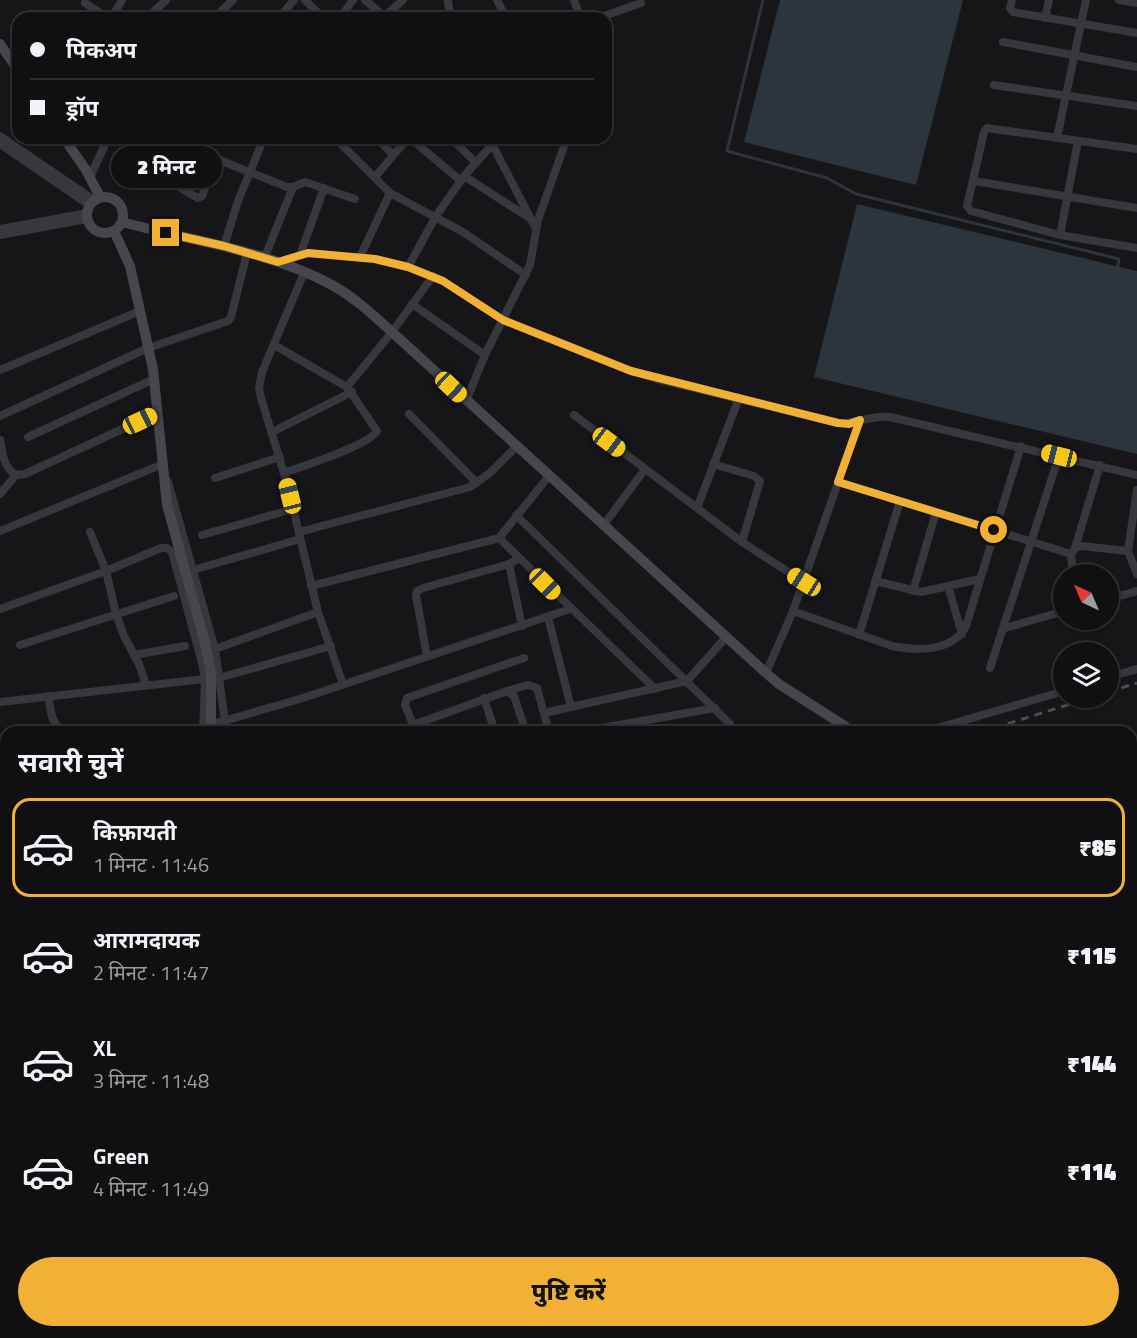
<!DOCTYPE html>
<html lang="hi">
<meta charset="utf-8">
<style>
body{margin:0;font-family:"Titillium Web","Noto Sans Devanagari",sans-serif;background:#19191b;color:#f1f3f6;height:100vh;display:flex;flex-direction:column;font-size:22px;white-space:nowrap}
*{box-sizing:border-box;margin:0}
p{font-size:20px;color:#9c9d9f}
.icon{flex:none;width:33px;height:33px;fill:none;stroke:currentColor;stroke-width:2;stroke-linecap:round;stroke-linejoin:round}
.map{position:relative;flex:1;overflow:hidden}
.drawer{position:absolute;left:0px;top:726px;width:1137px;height:612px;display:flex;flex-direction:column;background:#101012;border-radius:18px 18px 0 0;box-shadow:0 2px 4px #0004,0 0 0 2px #303032}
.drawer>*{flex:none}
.hud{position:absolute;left:12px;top:12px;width:600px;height:132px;border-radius:18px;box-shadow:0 2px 4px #0004,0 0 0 2px #303032;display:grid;align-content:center;height:132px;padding:0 18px;background:#101012}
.needle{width:39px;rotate:316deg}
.fabs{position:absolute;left:1053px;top:564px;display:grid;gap:12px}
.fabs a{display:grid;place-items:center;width:66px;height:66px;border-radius:50%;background:#101012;box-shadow:0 2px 4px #0004,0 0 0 2px #303032;font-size:30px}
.end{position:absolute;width:27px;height:27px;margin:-14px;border:8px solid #f2b134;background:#111;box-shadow:0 0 0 3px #111}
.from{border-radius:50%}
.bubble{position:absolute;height:42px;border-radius:21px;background:#101012;box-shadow:0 2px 4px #0004,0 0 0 2px #303032;font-size:20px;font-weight:800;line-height:42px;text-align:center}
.car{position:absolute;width:18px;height:36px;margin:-18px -9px;border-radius:8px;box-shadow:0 0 4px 2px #0007;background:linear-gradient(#f5c518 24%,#345 0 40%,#f5c518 0 76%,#345 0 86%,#f5c518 0)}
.hud b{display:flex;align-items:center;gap:21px;height:57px;font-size:22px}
.hud b+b{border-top:2px solid #303032}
.hud i{width:15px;height:15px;background:#f1f3f6}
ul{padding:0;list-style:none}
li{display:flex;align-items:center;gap:18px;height:99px;margin:0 12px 9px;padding:0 6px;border:3px solid transparent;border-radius:18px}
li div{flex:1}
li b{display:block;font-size:22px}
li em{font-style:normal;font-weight:800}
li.active{border-color:#f2b134}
li>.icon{width:54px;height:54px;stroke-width:1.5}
h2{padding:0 18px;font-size:27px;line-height:72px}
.action{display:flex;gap:12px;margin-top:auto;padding:12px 18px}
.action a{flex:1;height:69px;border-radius:36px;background:#f2b134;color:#111;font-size:24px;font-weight:800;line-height:69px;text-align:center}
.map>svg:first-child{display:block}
.water{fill:#2c353c}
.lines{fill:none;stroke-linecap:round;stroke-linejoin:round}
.stream{stroke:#2c353c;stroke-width:3}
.street{stroke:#37383d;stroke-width:8}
.secondary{stroke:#45474d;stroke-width:10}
.rail{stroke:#4a4c52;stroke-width:3;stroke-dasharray:8 6;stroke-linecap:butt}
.secondary-bridge{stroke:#45474d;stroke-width:10}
.route{stroke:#f2b134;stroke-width:8}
</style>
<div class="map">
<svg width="1137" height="1338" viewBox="0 0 1137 1338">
<rect width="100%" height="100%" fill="#161618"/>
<g class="water">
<polygon points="780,0 963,0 916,185 744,142"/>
<polygon points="857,204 1137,271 1137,454 814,377"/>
</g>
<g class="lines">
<polyline class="stream" points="763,0 727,151 827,178 856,194 1119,259 1118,266"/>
<g class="street">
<polyline points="305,0 323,18"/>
<polyline points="365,0 386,18"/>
<polyline points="448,0 450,18"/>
<polyline points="497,0 506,18"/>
<polyline points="574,0 580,18"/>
<polyline points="1012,0 1010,8 1013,12 1137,33"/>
<polyline points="1119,0 1137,3"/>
<polyline points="85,3 108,18"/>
<polyline points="156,9 165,18"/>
<polyline points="385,16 403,0"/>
<polyline points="112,18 122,0"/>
<polyline points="147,18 166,0"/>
<polyline points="214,18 233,0"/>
<polyline points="279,18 294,0"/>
<polyline points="340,18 353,0"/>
<polyline points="598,18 641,3"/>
<polyline points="1045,18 1049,0"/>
<polyline points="1003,42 1137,67"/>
<polyline points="994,85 1137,106"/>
<polyline points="0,136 94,200"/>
<polyline points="169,138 177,143 287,187 293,187 305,182 355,199"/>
<polyline points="335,138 390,193 463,232 526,275"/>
<polyline points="377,138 393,155"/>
<polyline points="410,138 461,181"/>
<polyline points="451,138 476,163"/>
<polyline points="489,138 536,229"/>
<polyline points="1057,138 1086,0"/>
<polyline points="0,144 89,205"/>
<polyline points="138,146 172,183 198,198 202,196 204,191 215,158"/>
<polyline points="1137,149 987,128 984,132 967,206 971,211 1060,235 1137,248"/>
<polyline points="464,176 528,217"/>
<polyline points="90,177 108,138"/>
<polyline points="375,177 408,138"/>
<polyline points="974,181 1137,208"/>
<polyline points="0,229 87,213"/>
<polyline points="0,235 87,219"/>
<polyline points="1060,235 1078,141"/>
<polyline points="224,246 238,201 264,138"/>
<polyline points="300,255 324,188"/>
<polyline points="360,257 390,193"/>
<polyline points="264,259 293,187"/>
<path d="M 280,262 L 308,253 L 319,254 L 375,259 L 408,267 L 443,281 L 503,320 L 631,371 L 657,379 L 838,423 C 856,424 872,415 890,417 L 1137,475"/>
<polyline points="408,267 436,216 464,176 498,138"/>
<polyline points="304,273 262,372 259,387 261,398 287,483 318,612 343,684"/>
<polyline points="412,304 485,355"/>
<path d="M 274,345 L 347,387 L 377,431 C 368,446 303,466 284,473"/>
<polyline points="0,370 140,311"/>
<polyline points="347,387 392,332 433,276"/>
<polyline points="466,401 485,355 530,265 538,220 567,138"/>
<polyline points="409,414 477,483"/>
<polyline points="574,415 742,542 804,582"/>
<polyline points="0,416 148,348 228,321 231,317 247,253"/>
<polyline points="272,432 352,392"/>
<polyline points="28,437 154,379"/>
<path d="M 0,440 C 3,454 3,467 16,475 L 25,474 L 157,413"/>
<polyline points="713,464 754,476 760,481 742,542"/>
<polyline points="215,478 280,457"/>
<polyline points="168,482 215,649 225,722"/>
<polyline points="839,482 1071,554"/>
<polyline points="1137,490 1128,551 1137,574"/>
<polyline points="0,494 16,475"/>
<polyline points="697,508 739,398"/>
<polyline points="516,515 730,724"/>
<polyline points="603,526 645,469"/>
<polyline points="0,531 163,464"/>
<polyline points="90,532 106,571 116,614 124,636 139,664 146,685"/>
<polyline points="299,532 470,487 490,473 517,446"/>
<polyline points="202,535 293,509"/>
<polyline points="499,538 655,689"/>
<polyline points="1075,548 1100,465"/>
<polyline points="509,564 522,626"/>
<polyline points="193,570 300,539"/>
<polyline points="1073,574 1071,554 1075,548 1081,546 1128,551"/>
<polyline points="875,581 921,592 980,579"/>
<polyline points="311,586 499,538 549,476"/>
<polyline points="948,586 962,634"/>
<polyline points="913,591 936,512"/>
<polyline points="1108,599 1137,591"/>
<polyline points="0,609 106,571 161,548 167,548 172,552 202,663 205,679 203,731"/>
<path d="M 793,611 L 892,646 C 917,651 953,652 966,626 L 1021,446"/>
<polyline points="548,617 571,707"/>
<polyline points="1005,628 1064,611"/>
<polyline points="859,635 900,501"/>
<polyline points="20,645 174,596"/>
<polyline points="215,649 318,612"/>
<polyline points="134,655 185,646"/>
<polyline points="427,657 416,595 417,591 423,588 509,564 519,558"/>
<polyline points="990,668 1059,456"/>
<polyline points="766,673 793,611 860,420"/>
<polyline points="1108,677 1137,669"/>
<polyline points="219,678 331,646"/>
<polyline points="507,691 528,685 537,688 549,732"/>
<polyline points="48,696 52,717 60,732"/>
<polyline points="484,698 495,732"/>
<polyline points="0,702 205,679"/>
<polyline points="544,713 687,681 727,636"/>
<polyline points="413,725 507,691 514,696 526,732"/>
<polyline points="203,727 303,698 570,609"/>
<polyline points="416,732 405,705 407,698 524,658"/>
<polyline points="579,732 715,708"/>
<polyline points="924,732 1064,691"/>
<polyline points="0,753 6,758"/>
<polyline points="0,777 6,770"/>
<polyline points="0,791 6,796"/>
<polyline points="0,851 6,853"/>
<polyline points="1131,923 1137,910"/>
<polyline points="1131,976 1137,979"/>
<polyline points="0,1011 6,1009"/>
<polyline points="1131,1028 1137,1030"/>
<polyline points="1131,1076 1137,1080"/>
<polyline points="1131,1104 1137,1090"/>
<polyline points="1131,1145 1137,1147"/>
<polyline points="1131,1168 1137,1157"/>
<polyline points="1131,1283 1137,1277"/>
<polyline points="0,1299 6,1296"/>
<polyline points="192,1332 193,1338"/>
<polyline points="427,1332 431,1338"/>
<polyline points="451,1332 455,1338"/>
<polyline points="571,1332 577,1338"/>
<polyline points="861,1332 865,1338"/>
<polyline points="1047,1332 1051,1338"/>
<polyline points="607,1338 610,1332"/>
<polyline points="942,1338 959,1332"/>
<polyline points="1060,1338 1068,1332"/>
</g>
<g class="secondary">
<polyline points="0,44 18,70"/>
<polyline points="64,138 86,170 100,197"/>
<circle cx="105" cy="215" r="18"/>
<path d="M 122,222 C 189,240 269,251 330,284 C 353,296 372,314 392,332 L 766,673 L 779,684 L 854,732"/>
<polyline points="114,231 130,266 153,369 167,505 205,643 211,673"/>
<polyline points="1131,887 1137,890"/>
<polyline points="438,1332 442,1338"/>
</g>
<g class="rail">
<polyline points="1108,692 1137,683"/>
<polyline points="981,732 1090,698"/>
<polyline points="1131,742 1137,740"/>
<polyline points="1131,764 1137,764"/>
<polyline points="0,1039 6,1037"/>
<polyline points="0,1095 6,1093"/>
<polyline points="0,1129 6,1127"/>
</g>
<polyline class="secondary-bridge" points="211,732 211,673"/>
</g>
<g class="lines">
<polyline class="route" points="166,233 224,246 278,262 308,253 319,254 375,259 408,267 443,281 503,320 631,371 838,423 849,424 860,420 838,482 994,530"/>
</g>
</svg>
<div class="fabs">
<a><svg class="needle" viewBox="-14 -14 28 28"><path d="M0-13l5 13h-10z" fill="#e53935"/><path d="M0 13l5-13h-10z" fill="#9c9d9f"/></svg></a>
<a><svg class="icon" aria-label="layers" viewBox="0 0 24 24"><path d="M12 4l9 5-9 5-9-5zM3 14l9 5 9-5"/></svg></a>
</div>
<i class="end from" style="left:994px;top:530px"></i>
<i class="end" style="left:166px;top:233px"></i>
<div class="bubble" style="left:111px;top:146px;width:111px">2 मिनट</div>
<i class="car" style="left:451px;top:387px;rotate:133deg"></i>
<i class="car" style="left:140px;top:421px;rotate:65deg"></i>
<i class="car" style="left:609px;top:442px;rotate:127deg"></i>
<i class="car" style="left:1059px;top:456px;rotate:284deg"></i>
<i class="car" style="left:290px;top:496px;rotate:346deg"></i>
<i class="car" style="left:804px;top:582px;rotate:302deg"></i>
<i class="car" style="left:545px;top:584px;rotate:135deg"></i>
<div class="hud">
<b><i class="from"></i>पिकअप</b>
<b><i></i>ड्रॉप</b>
</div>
<section class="drawer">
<h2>सवारी चुनें</h2>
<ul>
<li class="active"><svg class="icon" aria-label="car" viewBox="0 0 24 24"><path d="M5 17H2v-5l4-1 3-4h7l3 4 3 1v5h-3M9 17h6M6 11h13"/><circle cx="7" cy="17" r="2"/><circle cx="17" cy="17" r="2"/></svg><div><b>किफ़ायती</b><p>1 मिनट · 11:46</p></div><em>₹85</em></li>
<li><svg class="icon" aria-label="car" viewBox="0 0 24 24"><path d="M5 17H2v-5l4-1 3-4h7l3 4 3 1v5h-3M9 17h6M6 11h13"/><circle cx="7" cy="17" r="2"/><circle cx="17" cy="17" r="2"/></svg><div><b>आरामदायक</b><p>2 मिनट · 11:47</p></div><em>₹115</em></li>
<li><svg class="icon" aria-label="car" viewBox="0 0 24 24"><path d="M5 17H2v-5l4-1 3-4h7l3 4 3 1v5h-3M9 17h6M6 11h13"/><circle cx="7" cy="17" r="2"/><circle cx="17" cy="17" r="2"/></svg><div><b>XL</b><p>3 मिनट · 11:48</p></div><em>₹144</em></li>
<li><svg class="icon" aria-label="car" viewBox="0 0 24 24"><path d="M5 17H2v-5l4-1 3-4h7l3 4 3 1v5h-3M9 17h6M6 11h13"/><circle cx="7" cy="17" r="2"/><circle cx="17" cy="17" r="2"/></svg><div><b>Green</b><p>4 मिनट · 11:49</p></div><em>₹114</em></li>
</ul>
<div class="action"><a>पुष्टि करें</a></div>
</section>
</div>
